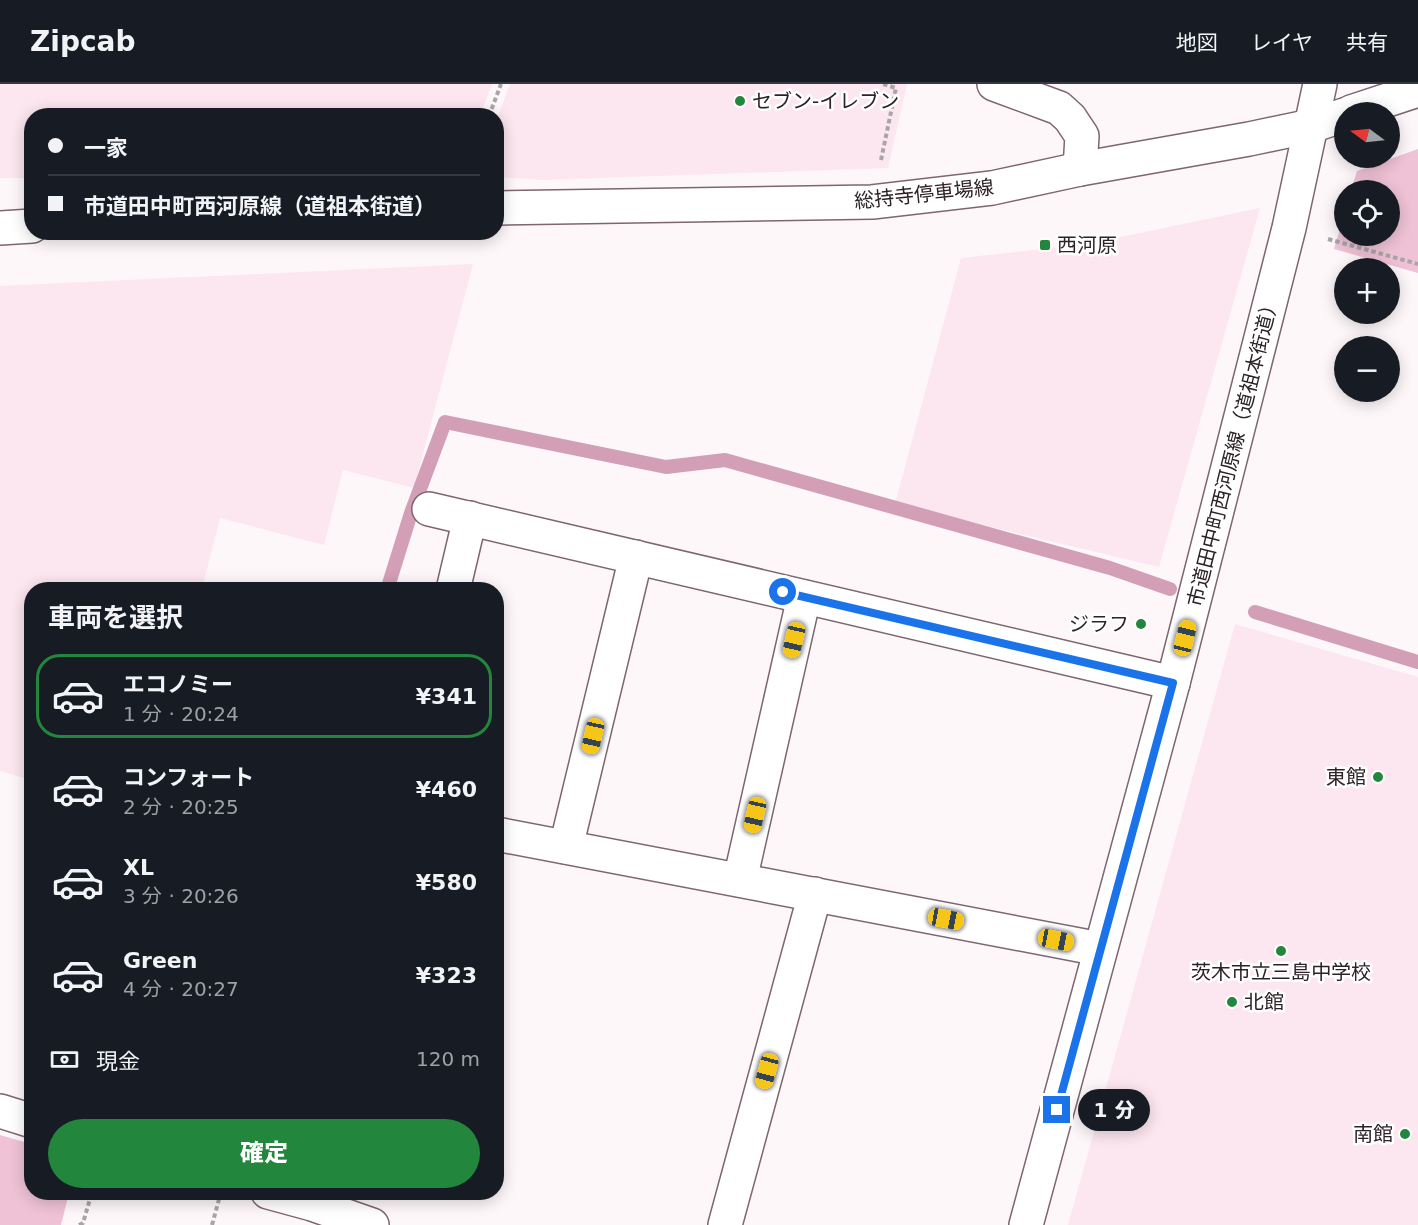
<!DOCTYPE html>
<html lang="ja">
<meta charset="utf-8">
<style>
body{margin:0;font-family:"DejaVu Sans","Noto Sans JP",sans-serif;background:#242831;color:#f1f3f6;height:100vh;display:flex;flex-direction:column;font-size:22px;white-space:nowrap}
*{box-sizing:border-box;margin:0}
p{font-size:20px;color:#9ea1a6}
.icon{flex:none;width:33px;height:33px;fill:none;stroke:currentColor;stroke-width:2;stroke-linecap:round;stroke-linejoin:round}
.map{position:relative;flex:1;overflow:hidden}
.details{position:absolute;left:24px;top:498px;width:480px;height:618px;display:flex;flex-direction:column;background:#171b24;border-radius:24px;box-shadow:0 3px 15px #0003}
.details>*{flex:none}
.top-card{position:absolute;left:24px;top:24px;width:480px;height:132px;border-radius:24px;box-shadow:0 3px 15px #0003;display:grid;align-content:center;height:132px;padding:0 24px;background:#171b24}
.needle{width:39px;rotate:285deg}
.buttons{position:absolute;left:1334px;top:18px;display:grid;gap:12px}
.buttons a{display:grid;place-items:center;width:66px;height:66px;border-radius:50%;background:#171b24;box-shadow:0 3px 15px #0003;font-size:30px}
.end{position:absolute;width:27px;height:27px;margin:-14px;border:8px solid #1a73e8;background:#fff;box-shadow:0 0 0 3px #fff}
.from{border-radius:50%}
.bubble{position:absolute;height:42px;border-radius:21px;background:#171b24;box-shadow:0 3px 15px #0003;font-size:20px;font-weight:800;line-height:42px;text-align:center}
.car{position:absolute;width:18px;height:36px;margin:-18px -9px;border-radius:8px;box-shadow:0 0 4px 2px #0007;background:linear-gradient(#f5c518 24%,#345 0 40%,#f5c518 0 76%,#345 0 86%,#f5c518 0)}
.top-card b{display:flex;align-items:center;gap:21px;height:57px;font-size:22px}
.top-card b+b{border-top:2px solid #363941}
.top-card i{width:15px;height:15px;background:#f1f3f6}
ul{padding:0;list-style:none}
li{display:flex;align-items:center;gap:18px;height:84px;margin:0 12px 9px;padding:0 12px;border:3px solid transparent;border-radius:24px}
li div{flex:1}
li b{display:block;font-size:22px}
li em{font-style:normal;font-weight:800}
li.selected{border-color:#22873c}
li>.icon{width:54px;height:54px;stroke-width:1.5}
h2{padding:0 24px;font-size:27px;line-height:72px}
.pay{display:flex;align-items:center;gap:15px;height:66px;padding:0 24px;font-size:22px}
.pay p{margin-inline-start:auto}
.action{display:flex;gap:12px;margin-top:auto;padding:12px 24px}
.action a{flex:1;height:69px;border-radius:36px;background:#22873c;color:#fff;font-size:24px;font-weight:800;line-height:69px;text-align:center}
header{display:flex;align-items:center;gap:36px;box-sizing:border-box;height:84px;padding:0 30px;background:#171b24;border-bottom:2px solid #363941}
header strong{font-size:28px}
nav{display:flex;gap:33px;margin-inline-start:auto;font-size:21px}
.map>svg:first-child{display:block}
.built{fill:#fce6ef}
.green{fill:#efc2d5}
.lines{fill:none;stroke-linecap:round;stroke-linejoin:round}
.stream{stroke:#d39fb6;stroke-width:14}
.minor-casing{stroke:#7e6570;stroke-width:36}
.tertiary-casing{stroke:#7e6570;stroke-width:36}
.secondary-casing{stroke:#7e6570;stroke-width:36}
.path{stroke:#aba4a7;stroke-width:4;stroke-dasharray:4.5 3;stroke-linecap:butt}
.minor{stroke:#fff;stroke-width:33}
.tertiary{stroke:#fff;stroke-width:33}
.secondary{stroke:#fff;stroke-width:33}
.route{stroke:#1a73e8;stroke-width:8}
.poi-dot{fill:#22873c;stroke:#fff;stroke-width:2}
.labels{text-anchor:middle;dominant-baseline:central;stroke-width:5;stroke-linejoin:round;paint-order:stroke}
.poi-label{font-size:20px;fill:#2d2227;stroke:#fff;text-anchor:start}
.street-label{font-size:20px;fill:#2d2227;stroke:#fff}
</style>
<header>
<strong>Zipcab</strong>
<nav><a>地図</a><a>レイヤ</a><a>共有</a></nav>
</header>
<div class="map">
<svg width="1418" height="1141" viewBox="0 0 1418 1141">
<rect width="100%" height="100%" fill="#fdf7fa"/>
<g class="built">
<polygon points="0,0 492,0 480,31 32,32 31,94 0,94"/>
<polygon points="510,0 907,0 888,84 544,96 497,93 497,35"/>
<polygon points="1260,124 1159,483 895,420 961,174 1087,160"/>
<polygon points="473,180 414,404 343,386 324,461 220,434 202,505 32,506 31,696 0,687 0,202"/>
<polygon points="1235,540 1418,593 1418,1141 1068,1141"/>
</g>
<g class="green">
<polygon points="1418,65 1418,189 1334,165 1344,131 1344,152 1389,152 1389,106 1351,106 1357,87"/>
<polygon points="0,1051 31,1060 32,1108 69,1109 61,1141 0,1141"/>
</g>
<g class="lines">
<g class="stream">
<polyline points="387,506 411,429 445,338 666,383 725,376 1110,484 1170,505"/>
<polyline points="1255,528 1418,578"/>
</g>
<g class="minor-casing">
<g id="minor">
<polyline points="1311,42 1320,0"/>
<polyline points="429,425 1173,599"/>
<polyline points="453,506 470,434"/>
<polyline points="496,750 1100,865"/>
<polyline points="566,763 636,473"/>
<polyline points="740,796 804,513"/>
<polyline points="0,1027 32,1037"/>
<polyline points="268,1108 312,1120 372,1141"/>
<polyline points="725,1141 815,810"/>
</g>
</g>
<g class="tertiary-casing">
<g id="tertiary">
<polyline points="994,0 1059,24 1070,34 1082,52 1080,85"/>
<polyline points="1026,1141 1173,599 1289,144 1311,42"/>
</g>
</g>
<g class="secondary-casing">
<g id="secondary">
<polyline points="1351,28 1418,6"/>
<polyline points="496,124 872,118 992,104 1080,85 1249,55 1311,42 1344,31"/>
<polyline points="0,144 32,142"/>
</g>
</g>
<g class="path">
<polyline points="489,32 501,0"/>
<polyline points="881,76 896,4 883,0"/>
<polyline points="1328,155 1418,180"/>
<polyline points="79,1141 83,1139 92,1108"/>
<polyline points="212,1141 221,1108"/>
</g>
<use href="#minor" class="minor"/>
<use href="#tertiary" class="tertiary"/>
<use href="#secondary" class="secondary"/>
</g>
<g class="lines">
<polyline class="route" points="783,508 1173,599 1057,1026"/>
</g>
<g class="poi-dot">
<circle cx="740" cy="17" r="6"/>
<rect x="1039" y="155" width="12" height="12" rx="3"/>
<circle cx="1141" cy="540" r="6"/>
<circle cx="1378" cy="693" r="6"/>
<circle cx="1281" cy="867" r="6"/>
<circle cx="1232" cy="918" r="6"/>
<circle cx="1405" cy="1050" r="6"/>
</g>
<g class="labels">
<g class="poi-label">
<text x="752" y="17">セブン-イレブン</text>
<text x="1057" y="161">西河原</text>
<text x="1129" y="540" text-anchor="end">ジラフ</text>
<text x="1366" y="693" text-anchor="end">東館</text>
<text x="1281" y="888" text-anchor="middle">茨木市立三島中学校</text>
<text x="1244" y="918">北館</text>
<text x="1393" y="1050" text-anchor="end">南館</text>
</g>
<g class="street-label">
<text transform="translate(924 110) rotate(-6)">総持寺停車場線</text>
<text transform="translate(1233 367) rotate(-76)">市道田中町西河原線（道祖本街道）</text>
</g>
</g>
</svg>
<div class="buttons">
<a><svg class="needle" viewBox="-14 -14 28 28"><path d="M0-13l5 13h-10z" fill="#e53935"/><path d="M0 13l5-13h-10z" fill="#9ea1a6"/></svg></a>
<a><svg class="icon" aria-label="locate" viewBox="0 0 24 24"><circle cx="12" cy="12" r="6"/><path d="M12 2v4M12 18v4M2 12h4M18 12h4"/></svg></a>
<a>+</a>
<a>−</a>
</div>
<i class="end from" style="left:783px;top:508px"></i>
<i class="end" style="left:1057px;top:1026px"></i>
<div class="bubble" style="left:1078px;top:1005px;width:72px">1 分</div>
<i class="car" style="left:1185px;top:554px;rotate:14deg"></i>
<i class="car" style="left:794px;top:556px;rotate:193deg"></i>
<i class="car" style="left:593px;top:652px;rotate:193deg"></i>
<i class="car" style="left:755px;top:731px;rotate:193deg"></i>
<i class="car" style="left:946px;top:835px;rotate:101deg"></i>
<i class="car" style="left:1056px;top:856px;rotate:101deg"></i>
<i class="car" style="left:767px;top:987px;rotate:195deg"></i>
<div class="top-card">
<b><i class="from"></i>一家</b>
<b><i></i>市道田中町西河原線（道祖本街道）</b>
</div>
<section class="details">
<h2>車両を選択</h2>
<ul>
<li class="selected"><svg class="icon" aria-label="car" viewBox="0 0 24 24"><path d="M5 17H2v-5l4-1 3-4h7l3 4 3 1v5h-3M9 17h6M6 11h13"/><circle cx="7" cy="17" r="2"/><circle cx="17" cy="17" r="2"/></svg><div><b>エコノミー</b><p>1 分 · 20:24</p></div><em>¥341</em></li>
<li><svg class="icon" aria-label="car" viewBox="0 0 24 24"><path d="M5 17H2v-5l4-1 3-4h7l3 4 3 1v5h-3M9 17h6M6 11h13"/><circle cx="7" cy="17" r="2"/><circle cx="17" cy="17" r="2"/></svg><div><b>コンフォート</b><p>2 分 · 20:25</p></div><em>¥460</em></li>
<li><svg class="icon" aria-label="car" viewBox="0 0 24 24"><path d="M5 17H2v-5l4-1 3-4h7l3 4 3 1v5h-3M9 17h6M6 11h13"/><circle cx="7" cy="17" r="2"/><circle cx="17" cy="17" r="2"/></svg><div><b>XL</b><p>3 分 · 20:26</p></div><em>¥580</em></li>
<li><svg class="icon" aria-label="car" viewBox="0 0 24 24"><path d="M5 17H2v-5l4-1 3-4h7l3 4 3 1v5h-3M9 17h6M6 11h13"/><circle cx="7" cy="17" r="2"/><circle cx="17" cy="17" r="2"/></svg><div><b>Green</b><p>4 分 · 20:27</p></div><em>¥323</em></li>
</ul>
<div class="pay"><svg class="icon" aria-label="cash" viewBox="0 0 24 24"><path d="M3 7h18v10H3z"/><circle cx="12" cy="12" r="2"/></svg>現金<p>120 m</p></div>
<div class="action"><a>確定</a></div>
</section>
</div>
